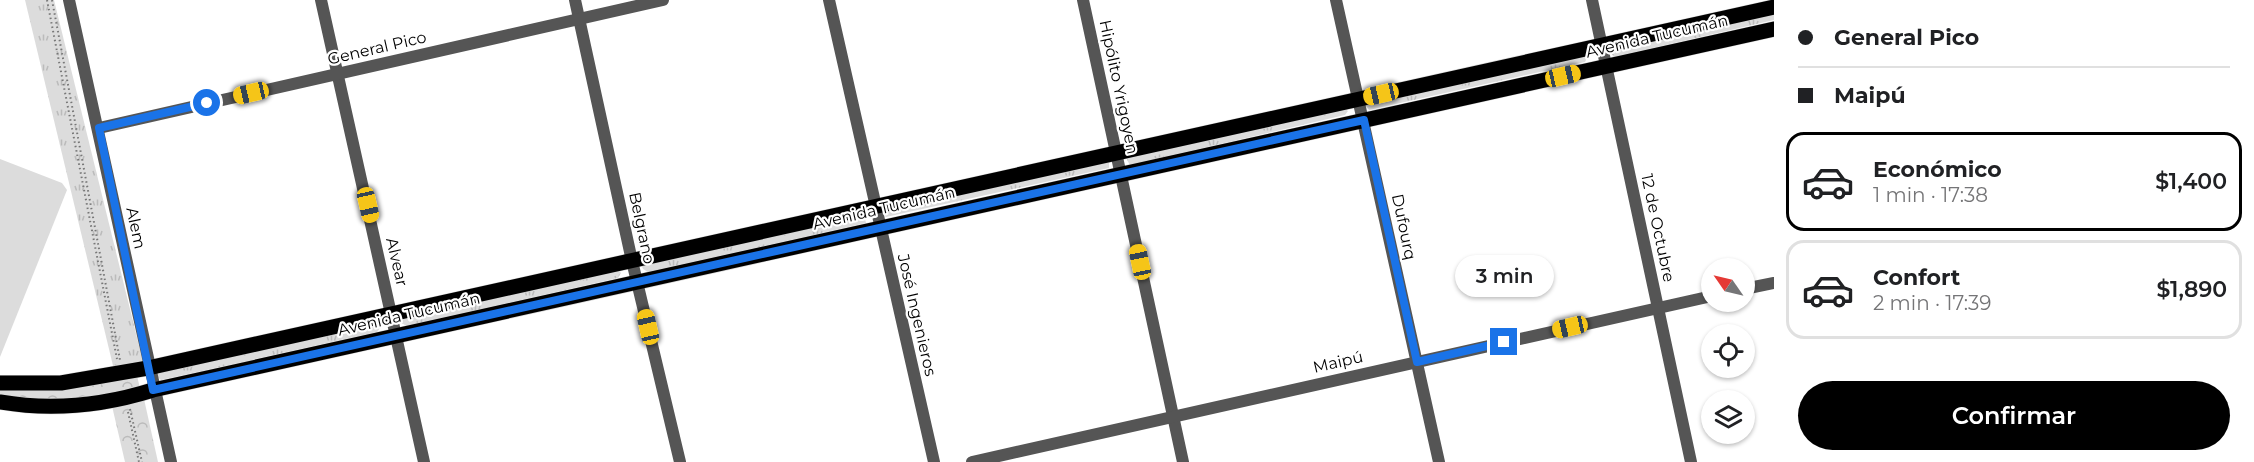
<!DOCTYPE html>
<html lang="es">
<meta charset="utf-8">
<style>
body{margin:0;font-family:Montserrat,sans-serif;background:#f2f2f2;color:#202124;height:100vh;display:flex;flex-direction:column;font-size:22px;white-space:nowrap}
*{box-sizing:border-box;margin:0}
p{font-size:20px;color:#757577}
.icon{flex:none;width:33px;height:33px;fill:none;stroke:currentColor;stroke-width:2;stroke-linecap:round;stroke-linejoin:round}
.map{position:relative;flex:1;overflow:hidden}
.side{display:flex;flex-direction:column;background:#fff;width:480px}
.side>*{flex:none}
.banner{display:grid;align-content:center;height:132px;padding:0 24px;background:#fff}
.needle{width:39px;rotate:304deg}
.controls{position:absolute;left:1701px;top:258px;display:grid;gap:12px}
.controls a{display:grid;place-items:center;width:54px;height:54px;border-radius:50%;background:#fff;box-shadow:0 2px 4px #0004;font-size:30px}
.end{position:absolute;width:27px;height:27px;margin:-14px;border:8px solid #1a73e8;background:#fff;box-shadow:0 0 0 3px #fff}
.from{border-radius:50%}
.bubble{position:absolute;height:42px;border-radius:21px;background:#fff;box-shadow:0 2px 4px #0004;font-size:20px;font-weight:600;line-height:42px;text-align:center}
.car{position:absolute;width:18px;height:36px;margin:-18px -9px;border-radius:8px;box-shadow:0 0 4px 2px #0007;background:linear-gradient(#f5c518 24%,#345 0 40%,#f5c518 0 76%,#345 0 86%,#f5c518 0)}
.banner b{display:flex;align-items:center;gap:21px;height:57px;font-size:22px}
.banner b+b{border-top:2px solid #e0e0e0}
.banner i{width:15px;height:15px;background:#202124}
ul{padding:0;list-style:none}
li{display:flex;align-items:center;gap:18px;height:99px;margin:0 12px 9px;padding:0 12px;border:3px solid #e0e0e0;border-radius:18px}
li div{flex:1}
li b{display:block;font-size:22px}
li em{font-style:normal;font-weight:600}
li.current{border-color:#000}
li>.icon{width:54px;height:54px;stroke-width:1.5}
.primary-button{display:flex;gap:12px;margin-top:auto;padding:12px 24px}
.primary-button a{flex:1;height:69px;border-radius:36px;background:#000;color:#fff;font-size:24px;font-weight:600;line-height:69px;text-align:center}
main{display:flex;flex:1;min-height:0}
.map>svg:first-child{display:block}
.grass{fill:url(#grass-tufts)}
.forest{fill:url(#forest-crowns)}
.garden{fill:#dcdcdc}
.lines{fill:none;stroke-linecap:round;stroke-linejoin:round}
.primary-casing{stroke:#dbdbdb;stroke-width:16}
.path{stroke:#777;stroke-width:2;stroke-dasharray:1.5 3;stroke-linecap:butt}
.minor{stroke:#555;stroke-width:12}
.primary{stroke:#000;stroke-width:15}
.route{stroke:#1a73e8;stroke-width:8}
.labels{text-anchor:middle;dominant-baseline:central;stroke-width:4.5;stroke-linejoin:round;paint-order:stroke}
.street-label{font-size:16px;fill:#000;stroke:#fff}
</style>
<main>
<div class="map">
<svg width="1774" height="462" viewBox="0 0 1774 462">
<defs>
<pattern id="grass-tufts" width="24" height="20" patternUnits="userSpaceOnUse" patternTransform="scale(1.5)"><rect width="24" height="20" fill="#dcdcdc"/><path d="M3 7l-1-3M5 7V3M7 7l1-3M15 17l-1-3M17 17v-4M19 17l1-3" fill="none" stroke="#bbb"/></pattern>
<pattern id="forest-crowns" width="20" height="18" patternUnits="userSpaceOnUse" patternTransform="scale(1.5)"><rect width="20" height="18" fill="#dcdcdc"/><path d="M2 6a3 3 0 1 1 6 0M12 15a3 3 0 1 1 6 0" fill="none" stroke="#bbb"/></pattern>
</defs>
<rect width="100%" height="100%" fill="#fff"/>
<g class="grass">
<polygon points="25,0 54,0 144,366 115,374"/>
<polygon points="1774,11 1774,20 1614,57 1611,53 1618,46"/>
<polygon points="1588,56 1585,62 1369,110 1366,106 1367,101"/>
<polygon points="1341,106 1348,111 1345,115 1130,165 1127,160 1129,153"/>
<polygon points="1100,159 1109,163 1109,168 886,217 883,214 884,208"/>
<polygon points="864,215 866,223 648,272 643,269 641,264"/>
<polygon points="615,267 621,273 618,278 407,326 401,323 404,317"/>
<polygon points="377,324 381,327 377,332 161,380 156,376 160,371"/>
</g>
<g class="forest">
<polygon points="136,371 141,393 83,404 0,398 0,384"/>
<polygon points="144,399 158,462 125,462 112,406"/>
</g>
<polygon class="garden" points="0,159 62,183 67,190 0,357"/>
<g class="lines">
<g class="primary-casing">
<g id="primary">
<polyline points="0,383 61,383 148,368 1774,7"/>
<path d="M 0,402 C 53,411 102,406 153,390 L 1774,29"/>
</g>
</g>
<g class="path">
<polyline points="47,0 117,359"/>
<polyline points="52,0 120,360"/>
<polyline points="130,409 142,462"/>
<polyline points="128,412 139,462"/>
</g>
<g class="minor">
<polyline points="69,0 171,462"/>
<polyline points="321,0 424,462"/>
<polyline points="575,0 632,261 680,462"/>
<polyline points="829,0 934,462"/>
<polyline points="1083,0 1183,462"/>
<polyline points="1336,0 1439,462"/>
<polyline points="1592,0 1691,462"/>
<polyline points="99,128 663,0"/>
<polyline points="1744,289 1774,283"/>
<polyline points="972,462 1712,296"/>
</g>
<use href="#primary" class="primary"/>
</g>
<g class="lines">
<polyline class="route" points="207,103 99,128 153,390 1364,120 1417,362 1504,342"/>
</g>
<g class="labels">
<g class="street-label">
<text transform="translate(1657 36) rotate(-13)">Avenida Tucumán</text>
<text transform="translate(377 48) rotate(-13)">General Pico</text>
<text transform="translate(1119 87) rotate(78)">Hipólito Yrigoyen</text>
<text transform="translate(884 208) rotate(-13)">Avenida Tucumán</text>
<text transform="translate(1404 227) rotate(78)">Dufourq</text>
<text transform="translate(136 228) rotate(78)">Alem</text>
<text transform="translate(642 228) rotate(78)">Belgrano</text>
<text transform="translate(1658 228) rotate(78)">12 de Octubre</text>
<text transform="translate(397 262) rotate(77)">Alvear</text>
<text transform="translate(409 314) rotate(-13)">Avenida Tucumán</text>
<text transform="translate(917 315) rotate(77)">José Ingenieros</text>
<text transform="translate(1338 362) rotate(-13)">Maipú</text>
</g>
</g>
</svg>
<div class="controls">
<a><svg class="needle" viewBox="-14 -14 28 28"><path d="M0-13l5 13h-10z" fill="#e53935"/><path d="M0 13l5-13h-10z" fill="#757577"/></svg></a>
<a><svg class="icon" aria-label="locate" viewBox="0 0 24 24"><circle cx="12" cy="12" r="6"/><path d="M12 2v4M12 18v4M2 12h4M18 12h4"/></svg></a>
<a><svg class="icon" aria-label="layers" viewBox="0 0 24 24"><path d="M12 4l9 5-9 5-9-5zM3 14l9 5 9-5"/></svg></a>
</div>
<i class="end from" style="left:207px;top:103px"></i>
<i class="end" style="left:1504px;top:342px"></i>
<div class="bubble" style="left:1455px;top:255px;width:99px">3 min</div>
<i class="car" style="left:1563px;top:76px;rotate:77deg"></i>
<i class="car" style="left:251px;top:93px;rotate:257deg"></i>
<i class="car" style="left:1381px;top:94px;rotate:257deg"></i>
<i class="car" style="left:368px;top:205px;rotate:167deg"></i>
<i class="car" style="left:1140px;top:262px;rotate:348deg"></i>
<i class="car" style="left:648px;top:327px;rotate:347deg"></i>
<i class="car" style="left:1570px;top:327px;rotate:257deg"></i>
</div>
<section class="side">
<div class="banner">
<b><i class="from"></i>General Pico</b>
<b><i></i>Maipú</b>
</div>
<ul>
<li class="current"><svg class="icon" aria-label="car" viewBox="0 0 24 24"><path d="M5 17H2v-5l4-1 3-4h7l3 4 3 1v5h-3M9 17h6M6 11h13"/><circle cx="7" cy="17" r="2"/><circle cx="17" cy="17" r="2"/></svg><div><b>Económico</b><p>1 min · 17:38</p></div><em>$1,400</em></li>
<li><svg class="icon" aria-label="car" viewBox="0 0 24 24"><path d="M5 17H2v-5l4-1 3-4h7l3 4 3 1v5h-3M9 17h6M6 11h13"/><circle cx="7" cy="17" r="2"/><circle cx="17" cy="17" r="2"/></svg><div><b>Confort</b><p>2 min · 17:39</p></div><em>$1,890</em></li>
</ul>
<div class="primary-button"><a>Confirmar</a></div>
</section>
</main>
